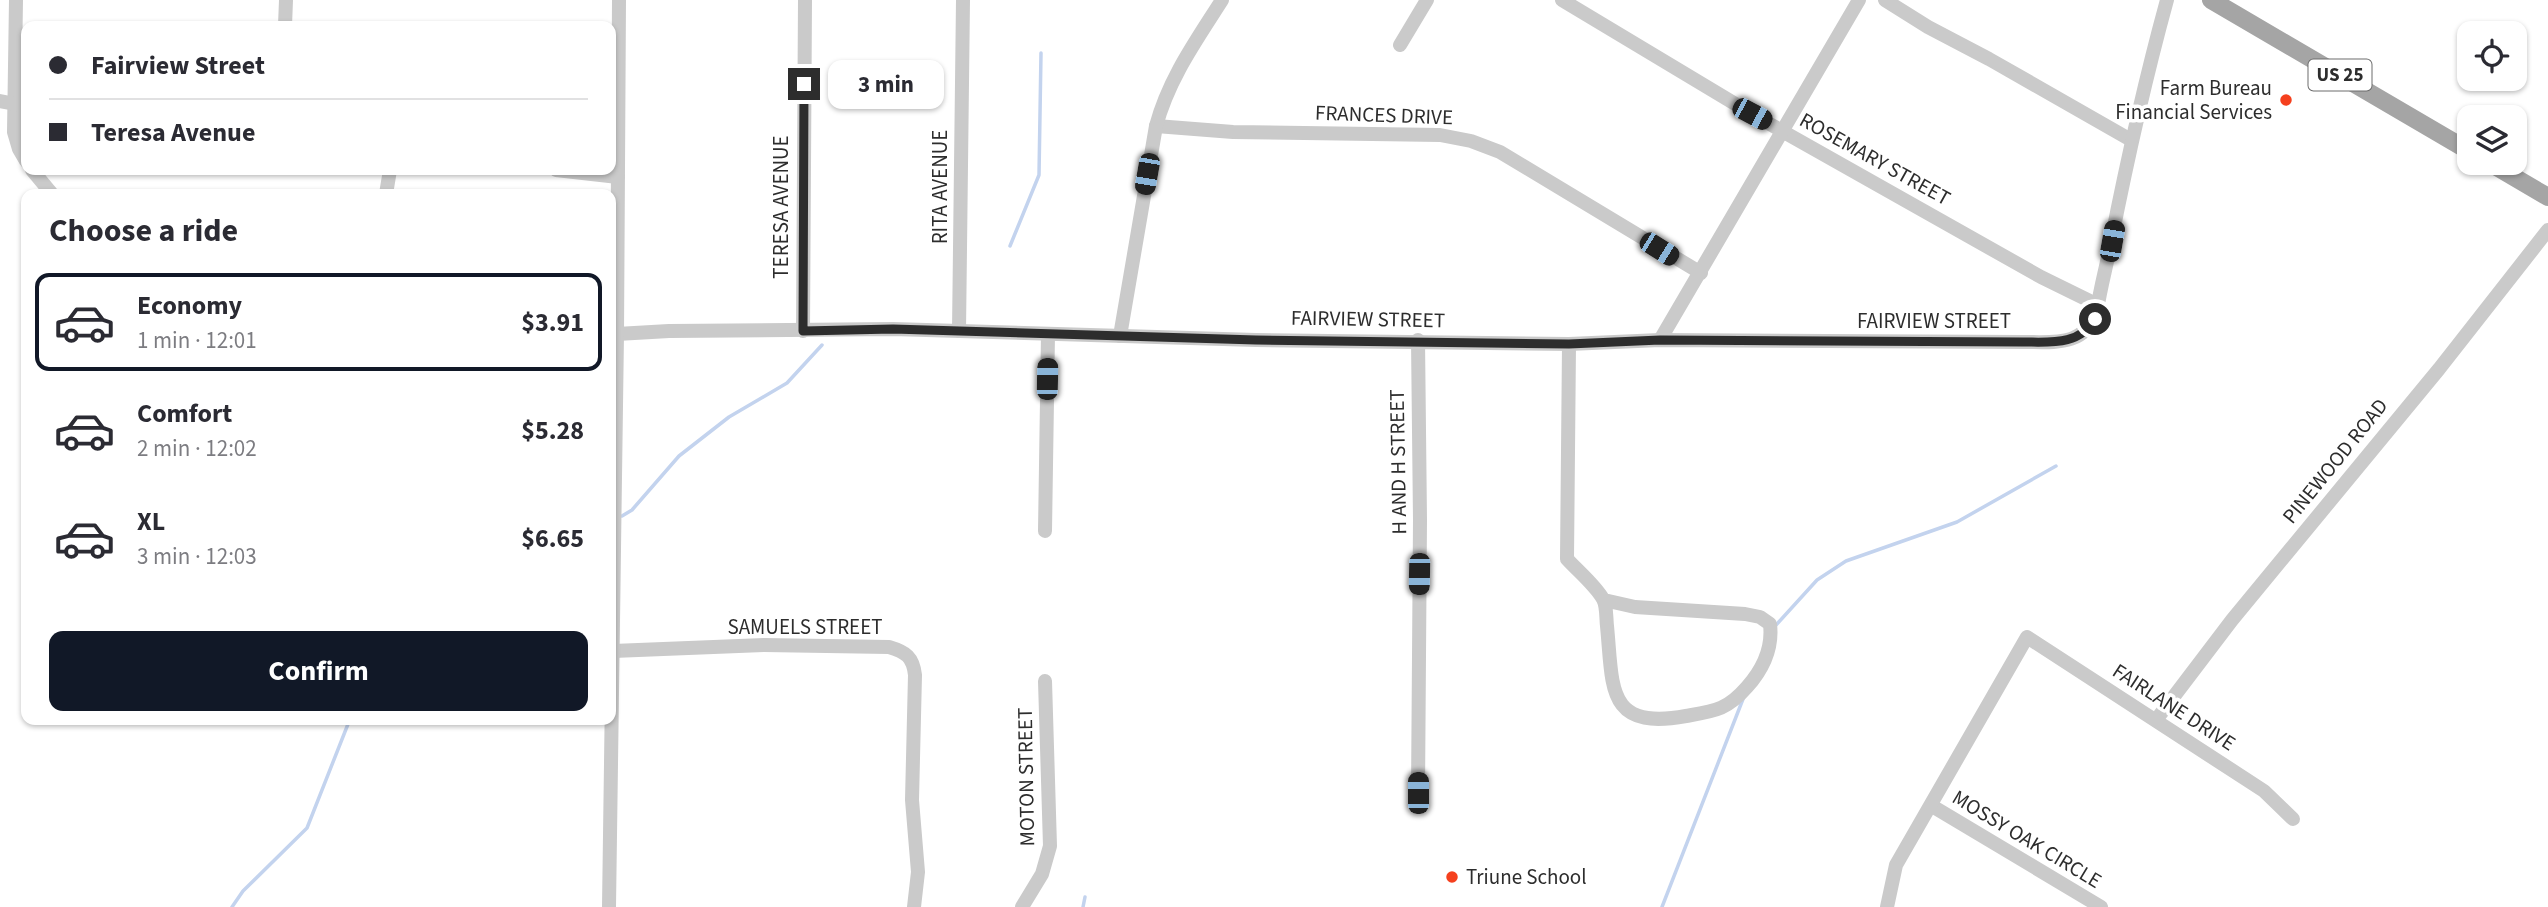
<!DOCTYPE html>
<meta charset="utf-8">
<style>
body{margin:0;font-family:"Source Sans 3",sans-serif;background:#f7f7f7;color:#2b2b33;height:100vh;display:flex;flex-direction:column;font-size:26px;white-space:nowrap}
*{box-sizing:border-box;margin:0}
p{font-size:23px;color:#7c7c81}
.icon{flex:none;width:38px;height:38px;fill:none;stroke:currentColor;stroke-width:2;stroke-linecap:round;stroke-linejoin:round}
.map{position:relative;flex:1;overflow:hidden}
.drawer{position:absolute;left:21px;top:189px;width:595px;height:536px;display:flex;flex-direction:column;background:#fff;border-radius:14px;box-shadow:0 2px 5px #0004}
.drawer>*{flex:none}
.guide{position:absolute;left:21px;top:21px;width:595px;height:154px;border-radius:14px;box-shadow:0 2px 5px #0004;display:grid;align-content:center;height:154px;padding:0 28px;background:#fff}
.controls{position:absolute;left:2457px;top:21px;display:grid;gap:14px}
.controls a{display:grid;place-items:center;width:70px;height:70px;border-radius:14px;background:#fff;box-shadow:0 2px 5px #0004;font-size:35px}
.end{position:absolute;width:32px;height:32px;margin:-16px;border:9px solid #2d2d2d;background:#fff;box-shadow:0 0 0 4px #fff}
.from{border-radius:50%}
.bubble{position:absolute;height:49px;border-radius:14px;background:#fff;box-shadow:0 2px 5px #0004;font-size:23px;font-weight:700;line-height:49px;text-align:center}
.car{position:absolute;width:21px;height:42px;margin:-21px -10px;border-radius:9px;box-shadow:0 0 5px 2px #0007;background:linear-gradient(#222 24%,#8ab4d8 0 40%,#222 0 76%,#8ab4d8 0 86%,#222 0)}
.guide b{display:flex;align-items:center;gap:24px;height:66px;font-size:26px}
.guide b+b{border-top:2px solid #e1e1e2}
.guide i{width:18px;height:18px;background:#2b2b33}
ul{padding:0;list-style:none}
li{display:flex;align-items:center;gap:21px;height:98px;margin:0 14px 10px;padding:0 14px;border:4px solid transparent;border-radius:14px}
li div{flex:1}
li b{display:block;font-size:26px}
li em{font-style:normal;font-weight:700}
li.on{border-color:#111827}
li>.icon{width:63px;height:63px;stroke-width:1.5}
h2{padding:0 28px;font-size:32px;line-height:84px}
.primary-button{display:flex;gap:14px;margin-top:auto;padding:14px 28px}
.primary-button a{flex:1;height:80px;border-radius:14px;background:#111827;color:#fff;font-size:28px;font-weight:700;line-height:80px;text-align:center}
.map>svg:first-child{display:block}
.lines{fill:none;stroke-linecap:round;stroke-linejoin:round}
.stream{stroke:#c3d3ee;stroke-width:3.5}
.minor{stroke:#cacaca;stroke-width:14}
.major{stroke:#a5a5a5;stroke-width:18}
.route{stroke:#2d2d2d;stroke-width:9}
.poi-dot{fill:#f5401e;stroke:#fff;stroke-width:2.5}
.labels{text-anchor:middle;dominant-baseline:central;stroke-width:7;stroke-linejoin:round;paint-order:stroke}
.shield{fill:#fff;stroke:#6c6c6c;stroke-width:2}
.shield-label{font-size:19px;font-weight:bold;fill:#2d2d2d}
.poi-label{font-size:21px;fill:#2d2d2d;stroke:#fff;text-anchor:end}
.street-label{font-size:21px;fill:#2d2d2d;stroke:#fff}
</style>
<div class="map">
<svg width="2548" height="907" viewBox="0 0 2548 907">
<rect width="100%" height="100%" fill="#fff"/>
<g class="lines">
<g class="stream">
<polyline points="1010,246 1039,175 1041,53"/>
<polyline points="622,516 632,510 679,456 729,417 787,383 822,345"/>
<polyline points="1776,625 1817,580 1846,561 1957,522 2056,466"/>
<polyline points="232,907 243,891 307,828 350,719"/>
<polyline points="1083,907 1085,897"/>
<polyline points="1662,907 1743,699"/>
</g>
<g class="minor">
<polyline points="16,0 14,132 19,149 26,161"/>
<polyline points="1562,0 1752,114 2041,277 2098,305"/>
<polyline points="1885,0 1928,27 1989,59 2131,140"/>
<polyline points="285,26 286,0"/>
<polyline points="1400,45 1427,0"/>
<polyline points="0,101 26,106"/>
<polyline points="1156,126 1233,132 1440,135 1471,141 1500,152 1701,273"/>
<polyline points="32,170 52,194"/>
<polyline points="556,170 618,177"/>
<polyline points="386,194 390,170"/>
<polyline points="803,331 805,0"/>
<polyline points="959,331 963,0"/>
<path d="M 617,334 L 669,331 L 893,329 L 1256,340 L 1569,344 L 1660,340 L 2023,342 C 2055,342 2084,347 2097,311 C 2100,288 2107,265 2111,242 C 2127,161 2145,80 2167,0"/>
<path d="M 1120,336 L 1156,126 C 1169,78 1196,41 1222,0"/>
<polyline points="1660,340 1859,0"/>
<path d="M 1569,344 L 1567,559 C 1578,571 1595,585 1603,599 C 1607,606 1606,618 1607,626 C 1613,687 1606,731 1686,716 C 1715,711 1727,710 1747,687 C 1763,669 1773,649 1770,624 L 1760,617 L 1745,614 L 1635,607 L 1604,600"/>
<polyline points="1045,531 1048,334"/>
<path d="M 613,651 L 764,645 L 889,647 C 906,652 913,657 915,675 L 912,800 L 918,872 L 914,907"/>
<polyline points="2156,720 2232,620 2439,369 2548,230"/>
<polyline points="1418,793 1420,520 1418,340"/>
<polyline points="1932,806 2101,907"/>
<polyline points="609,907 617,334 619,0"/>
<polyline points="1022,907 1042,874 1050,846 1045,681"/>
<polyline points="1887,907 1896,865 2027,637 2264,791 2293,819"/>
</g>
<g class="major">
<polyline points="2211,0 2469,151"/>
<polyline points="2490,163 2548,197"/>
</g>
</g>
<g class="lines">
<path class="route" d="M 804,84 L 803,331 L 893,329 L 1256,340 L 1569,344 L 1660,340 L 2023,342 C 2050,342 2079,346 2095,319"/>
</g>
<g class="poi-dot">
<circle cx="2286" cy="100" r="7"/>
<circle cx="1452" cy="877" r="7"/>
</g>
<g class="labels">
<rect class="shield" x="2308.5" y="59.5" width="63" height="31" rx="5"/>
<g class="shield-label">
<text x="2340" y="75">US 25</text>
</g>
<g class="poi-label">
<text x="2272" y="88">Farm Bureau<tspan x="2272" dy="24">Financial Services</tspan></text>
<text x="1466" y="877" text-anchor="start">Triune School</text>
</g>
<g class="street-label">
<text transform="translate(1384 115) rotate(2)">FRANCES DRIVE</text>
<text transform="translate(1875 159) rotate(29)">ROSEMARY STREET</text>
<text transform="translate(940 187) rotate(-90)">RITA AVENUE</text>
<text transform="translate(781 207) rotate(-90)">TERESA AVENUE</text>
<text transform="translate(1368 319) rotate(1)">FAIRVIEW STREET</text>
<text x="1934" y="321">FAIRVIEW STREET</text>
<text transform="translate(2335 461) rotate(-51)">PINEWOOD ROAD</text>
<text transform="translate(1398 462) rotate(-91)">H AND H STREET</text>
<text x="805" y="627">SAMUELS STREET</text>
<text transform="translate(2174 707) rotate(33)">FAIRLANE DRIVE</text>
<text transform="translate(1026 777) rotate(-91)">MOTON STREET</text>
<text transform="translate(2027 839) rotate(31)">MOSSY OAK CIRCLE</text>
</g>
</g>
</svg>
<div class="controls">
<a><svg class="icon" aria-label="locate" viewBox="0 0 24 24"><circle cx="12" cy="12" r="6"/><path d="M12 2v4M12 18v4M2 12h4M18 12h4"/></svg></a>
<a><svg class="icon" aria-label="layers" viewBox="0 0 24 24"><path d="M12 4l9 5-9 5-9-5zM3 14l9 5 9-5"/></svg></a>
</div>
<i class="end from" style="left:2095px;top:319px"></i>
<i class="end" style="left:804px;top:84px"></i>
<div class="bubble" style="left:828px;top:60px;width:116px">3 min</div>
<i class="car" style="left:1752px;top:114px;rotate:118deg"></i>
<i class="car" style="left:1147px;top:174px;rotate:190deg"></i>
<i class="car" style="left:2112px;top:241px;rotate:10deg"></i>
<i class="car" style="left:1659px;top:249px;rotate:122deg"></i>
<i class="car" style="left:1047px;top:379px;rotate:1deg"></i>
<i class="car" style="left:1419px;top:574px;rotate:181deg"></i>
<i class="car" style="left:1418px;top:793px;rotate:0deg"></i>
<div class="guide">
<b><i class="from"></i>Fairview Street</b>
<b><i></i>Teresa Avenue</b>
</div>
<section class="drawer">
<h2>Choose a ride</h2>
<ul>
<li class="on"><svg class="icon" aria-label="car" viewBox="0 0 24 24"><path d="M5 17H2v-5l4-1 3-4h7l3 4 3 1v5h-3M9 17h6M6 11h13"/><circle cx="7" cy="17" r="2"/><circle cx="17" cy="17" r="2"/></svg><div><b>Economy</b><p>1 min · 12:01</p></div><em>$3.91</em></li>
<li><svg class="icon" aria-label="car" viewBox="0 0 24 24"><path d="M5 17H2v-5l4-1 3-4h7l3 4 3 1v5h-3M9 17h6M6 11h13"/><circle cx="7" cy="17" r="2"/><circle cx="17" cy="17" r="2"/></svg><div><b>Comfort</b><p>2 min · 12:02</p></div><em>$5.28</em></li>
<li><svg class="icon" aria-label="car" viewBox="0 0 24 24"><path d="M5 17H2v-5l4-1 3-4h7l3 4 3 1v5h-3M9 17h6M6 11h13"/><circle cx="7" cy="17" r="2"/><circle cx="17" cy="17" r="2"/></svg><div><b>XL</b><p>3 min · 12:03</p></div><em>$6.65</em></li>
</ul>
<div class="primary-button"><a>Confirm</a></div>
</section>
</div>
